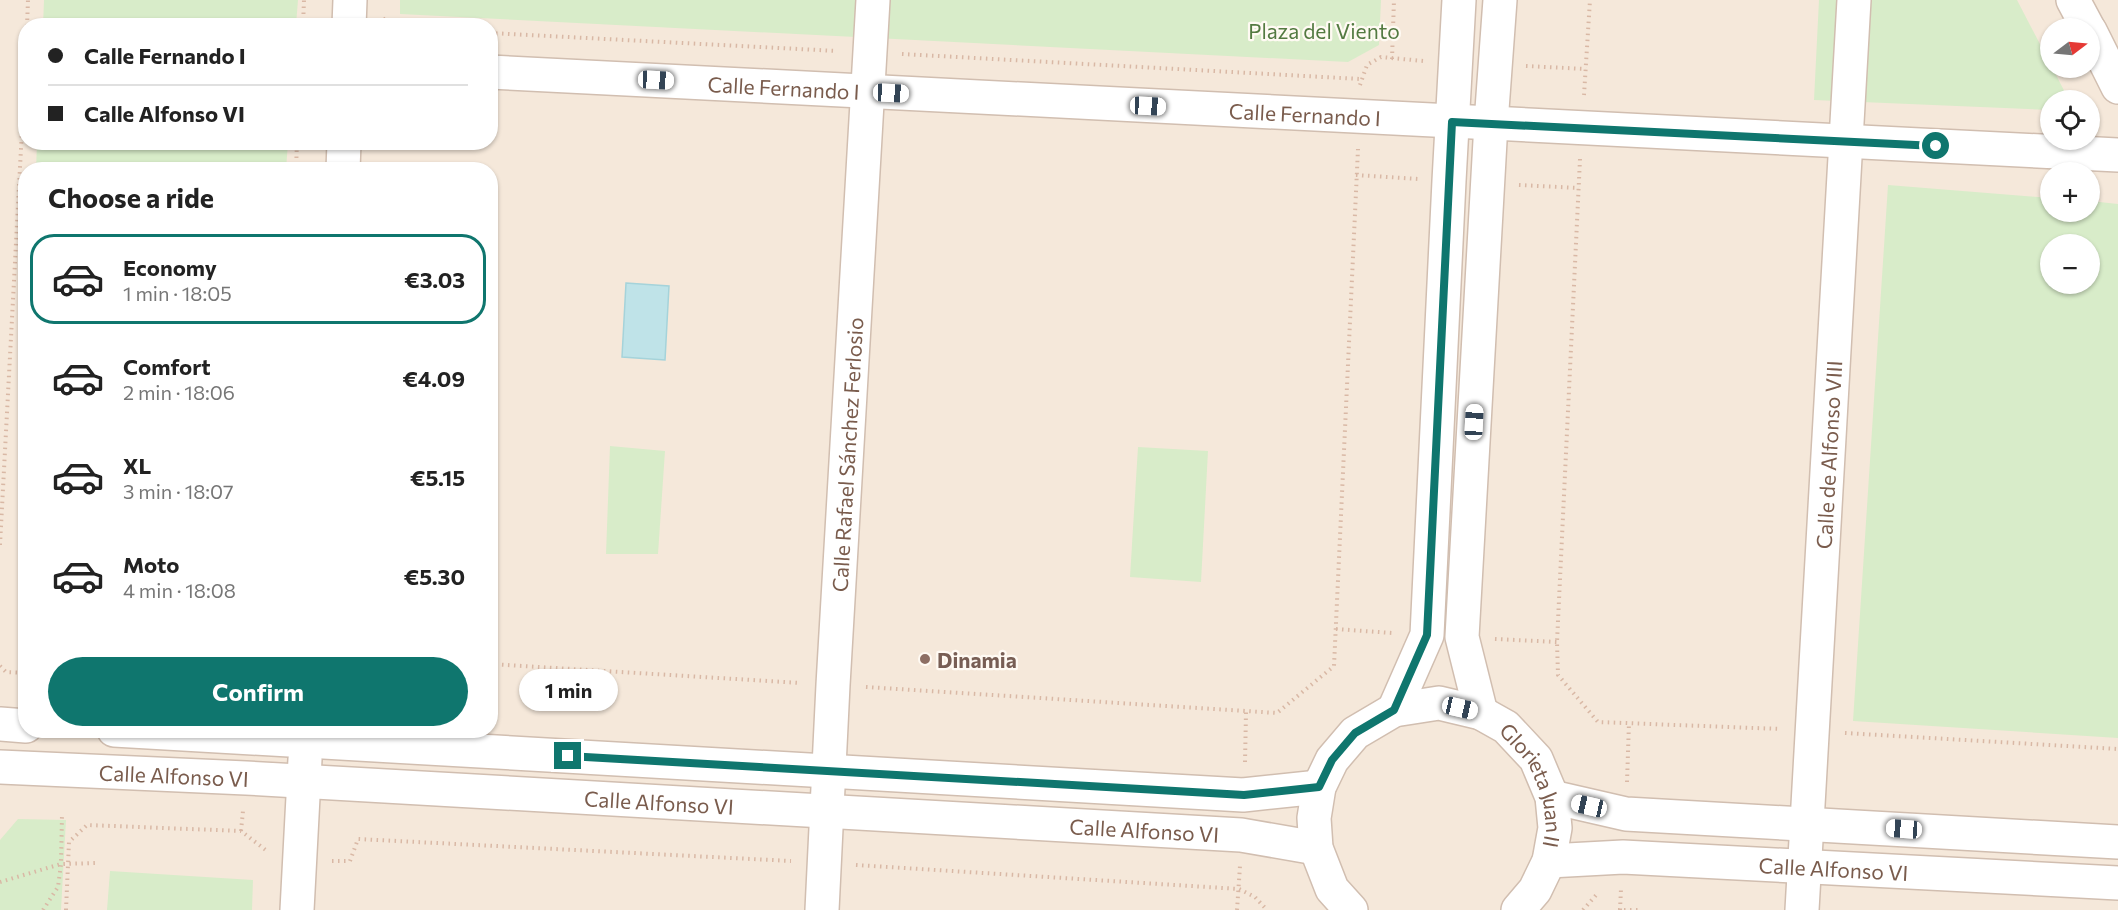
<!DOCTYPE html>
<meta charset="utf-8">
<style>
body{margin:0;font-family:Commissioner,sans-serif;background:#f2f2f2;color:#222;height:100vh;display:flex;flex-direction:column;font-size:22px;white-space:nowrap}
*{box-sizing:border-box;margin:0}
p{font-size:20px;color:#767676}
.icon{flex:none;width:33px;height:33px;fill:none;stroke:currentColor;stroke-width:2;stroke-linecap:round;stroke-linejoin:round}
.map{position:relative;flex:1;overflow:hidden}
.side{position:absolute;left:18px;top:162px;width:480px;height:576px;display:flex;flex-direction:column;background:#fff;border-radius:24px;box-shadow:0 2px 4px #0004}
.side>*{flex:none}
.guide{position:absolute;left:18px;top:18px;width:480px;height:132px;border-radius:24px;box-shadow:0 2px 4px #0004;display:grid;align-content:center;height:132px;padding:0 30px;background:#fff}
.needle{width:39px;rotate:74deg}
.fabs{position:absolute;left:2040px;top:18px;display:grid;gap:12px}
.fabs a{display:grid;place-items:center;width:60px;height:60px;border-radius:50%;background:#fff;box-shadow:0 2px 4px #0004;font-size:30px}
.end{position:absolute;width:27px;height:27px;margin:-14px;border:8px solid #0f766e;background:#fff;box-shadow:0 0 0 3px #fff}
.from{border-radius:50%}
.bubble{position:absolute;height:42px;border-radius:21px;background:#fff;box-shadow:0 2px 4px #0004;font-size:20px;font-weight:700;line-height:42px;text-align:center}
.car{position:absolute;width:18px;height:36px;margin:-18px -9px;border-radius:8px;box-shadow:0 0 4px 2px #0007;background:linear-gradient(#fff 24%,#345 0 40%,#fff 0 76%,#345 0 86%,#fff 0)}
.guide b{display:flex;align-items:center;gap:21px;height:57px;font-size:22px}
.guide b+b{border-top:2px solid #e0e0e0}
.guide i{width:15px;height:15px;background:#222}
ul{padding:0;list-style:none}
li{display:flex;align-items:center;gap:18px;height:90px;margin:0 12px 9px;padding:0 18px;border:3px solid transparent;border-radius:24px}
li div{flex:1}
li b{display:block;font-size:22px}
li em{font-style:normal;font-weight:700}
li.active{border-color:#0f766e}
li>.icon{width:54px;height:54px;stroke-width:1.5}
h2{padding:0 30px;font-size:27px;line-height:72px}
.cta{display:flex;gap:12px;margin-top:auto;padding:12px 30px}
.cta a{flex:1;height:69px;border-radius:36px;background:#0f766e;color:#fff;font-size:24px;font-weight:700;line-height:69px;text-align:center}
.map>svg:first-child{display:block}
.residential{fill:#f5e8da;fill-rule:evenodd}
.green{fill:#d8ecc9;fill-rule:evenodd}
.water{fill:#bfe3e8;stroke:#a5d3da;stroke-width:1.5}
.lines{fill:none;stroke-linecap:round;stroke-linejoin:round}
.minor-casing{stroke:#d1beb0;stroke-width:36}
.path{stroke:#d9b8a5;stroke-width:4;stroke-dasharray:1.5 4.5;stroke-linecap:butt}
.minor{stroke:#fff;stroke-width:33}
.route{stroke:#0f766e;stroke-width:8}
.education-dot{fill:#8d6e63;stroke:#fffaf3;stroke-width:2}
.labels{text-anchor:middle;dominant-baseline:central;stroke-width:4.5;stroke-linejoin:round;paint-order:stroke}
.park-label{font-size:21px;fill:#537a41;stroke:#fffaf3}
.street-label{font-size:21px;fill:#7a5c4d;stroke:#fffaf3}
.education-label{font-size:21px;font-weight:bold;fill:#785e54;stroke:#fffaf3;text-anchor:start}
</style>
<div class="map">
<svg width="2118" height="910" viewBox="0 0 2118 910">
<rect width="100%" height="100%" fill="#fdf6ec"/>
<path class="residential" d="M 0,0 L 2118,0 L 2118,910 L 0,910 ZM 26,26 L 490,26 L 490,142 L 26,142 ZM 2050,28 L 2090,28 L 2090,68 L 2050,68 ZM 2050,100 L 2090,100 L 2090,140 L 2050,140 ZM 26,170 L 490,170 L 490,730 L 26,730 ZM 2050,172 L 2090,172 L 2090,212 L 2050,212 ZM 2050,244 L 2090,244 L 2090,284 L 2050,284 Z"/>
<g class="green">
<polygon points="44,0 298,0 296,25 43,26"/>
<polygon points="400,0 1381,0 1379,45 1348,62 400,14"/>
<polygon points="1819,0 2017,0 2069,100 2050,100 2050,110 1814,100"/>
<polygon points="37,143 37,142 288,143 286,169 36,170"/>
<path d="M 1888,185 L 2050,198 L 2050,212 L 2090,212 L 2090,201 L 2118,204 L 2118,738 L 1853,721 ZM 2050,244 L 2090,244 L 2090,284 L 2050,284 Z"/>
<polygon points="610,446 665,451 658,554 606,554"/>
<polygon points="1138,447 1208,451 1201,582 1130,577"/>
<polygon points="18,819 66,820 61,910 0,910 0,840"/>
<polygon points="110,871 253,880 252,910 107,910"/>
</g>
<polygon class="water" points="626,283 669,286 665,360 622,357"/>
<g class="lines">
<g class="minor-casing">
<g id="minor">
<polyline points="2073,0 2088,28"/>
<polyline points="349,26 350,0"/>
<polyline points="2090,31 2118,87"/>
<path id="s1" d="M 490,72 L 2118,155"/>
<polyline points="343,170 344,142"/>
<polyline points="1394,710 1427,635 1449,181 1459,0"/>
<polyline points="1481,713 1462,637 1491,123 1500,0"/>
<polyline points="0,724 26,726"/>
<polyline points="114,730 1243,795 1319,787"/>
<path id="s2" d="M 0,767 L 246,778 L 1241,835 L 1316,848"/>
<polyline points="1552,797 1626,814 2118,842"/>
<path id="s3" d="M 1549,861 L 1623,857 L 2118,883"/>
<polyline points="297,910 305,759"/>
<path id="s4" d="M 822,910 L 833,685 L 873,0"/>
<path id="s5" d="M 1351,910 L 1332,889 L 1316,848 L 1314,818 L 1319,787 L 1332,760 L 1355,733 L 1394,710 L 1439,703 L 1481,713 L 1506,727 L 1536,759 L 1552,797 L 1555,828 L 1549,861 L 1535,890 L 1518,910"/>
<path id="s6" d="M 1802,910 L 1854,0"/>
</g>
</g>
<g class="path">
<polyline points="383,18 389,26"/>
<polyline points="27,26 28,0"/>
<polyline points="303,26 304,0"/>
<polyline points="490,33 837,51"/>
<polyline points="902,54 1360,79"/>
<polyline points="1392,59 1394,0"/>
<polyline points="1526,66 1586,69"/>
<polyline points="1360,85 1367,65 1381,57 1423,61"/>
<polyline points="1584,95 1590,0"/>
<polyline points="1580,159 1557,642 1558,675 1598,722 1781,729"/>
<polyline points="296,170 297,142"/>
<polyline points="1356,175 1419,179"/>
<polyline points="1519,185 1579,188"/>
<polyline points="0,545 26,54"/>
<polyline points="1336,629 1392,633"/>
<polyline points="1495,639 1557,642"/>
<polyline points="490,664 801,683"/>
<polyline points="0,666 6,672 26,673"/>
<polyline points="866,687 1277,713 1334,666 1358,149"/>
<polyline points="1845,733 2118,749"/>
<polyline points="1245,762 1246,712"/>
<polyline points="1627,782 1629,723"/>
<polyline points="241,831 243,811"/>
<polyline points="332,861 350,861 358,839 791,861"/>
<polyline points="856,865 1239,889 1255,897 1267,910"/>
<polyline points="0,882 61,864 97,863"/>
<polyline points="43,910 58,887 61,864 62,815"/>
<polyline points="66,910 69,842 87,825 241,831 267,851"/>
<polyline points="1237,910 1240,866"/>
<polyline points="1583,910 1597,894 1599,893"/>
<polyline points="1618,910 1641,910"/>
<polyline points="1620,910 1621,889"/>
</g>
<use href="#minor" class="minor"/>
</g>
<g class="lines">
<polyline class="route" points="568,756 1244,795 1319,787 1332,760 1355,733 1394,710 1427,635 1452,122 1936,146"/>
</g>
<circle class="education-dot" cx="925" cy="659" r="6"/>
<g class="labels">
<g class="park-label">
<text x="1324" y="30">Plaza del Viento</text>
</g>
<g class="street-label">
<text stroke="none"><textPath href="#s1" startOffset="294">Calle Fernando I</textPath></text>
<text stroke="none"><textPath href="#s1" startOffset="816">Calle Fernando I</textPath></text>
<text stroke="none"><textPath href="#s4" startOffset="456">Calle Rafael Sánchez Ferlosio</textPath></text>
<text stroke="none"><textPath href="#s6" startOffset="456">Calle de Alfonso VIII</textPath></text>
<text stroke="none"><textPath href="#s2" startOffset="174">Calle Alfonso VI</textPath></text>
<text stroke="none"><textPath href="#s5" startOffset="429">Glorieta Juan II</textPath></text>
<text stroke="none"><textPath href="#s2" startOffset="660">Calle Alfonso VI</textPath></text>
<text stroke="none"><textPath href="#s2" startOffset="1146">Calle Alfonso VI</textPath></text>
<text stroke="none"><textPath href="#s3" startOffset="285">Calle Alfonso VI</textPath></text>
</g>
<g class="education-label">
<text x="937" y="659">Dinamia</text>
</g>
</g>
</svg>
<div class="fabs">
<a><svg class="needle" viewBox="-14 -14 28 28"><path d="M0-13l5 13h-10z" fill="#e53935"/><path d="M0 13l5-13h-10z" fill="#767676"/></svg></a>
<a><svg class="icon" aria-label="locate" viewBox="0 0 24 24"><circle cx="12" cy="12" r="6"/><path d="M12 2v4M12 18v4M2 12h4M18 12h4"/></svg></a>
<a>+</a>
<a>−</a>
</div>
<i class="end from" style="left:1936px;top:146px"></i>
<i class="end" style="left:568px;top:756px"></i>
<div class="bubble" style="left:519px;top:669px;width:99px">1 min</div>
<i class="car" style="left:656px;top:80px;rotate:93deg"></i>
<i class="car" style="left:891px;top:93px;rotate:93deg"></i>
<i class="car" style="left:1148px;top:106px;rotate:93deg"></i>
<i class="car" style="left:1474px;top:422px;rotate:3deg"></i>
<i class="car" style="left:1460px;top:708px;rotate:103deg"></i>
<i class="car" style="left:1589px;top:806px;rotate:283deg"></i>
<i class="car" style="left:1904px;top:829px;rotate:274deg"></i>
<div class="guide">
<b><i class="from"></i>Calle Fernando I</b>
<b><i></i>Calle Alfonso VI</b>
</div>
<section class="side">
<h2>Choose a ride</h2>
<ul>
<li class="active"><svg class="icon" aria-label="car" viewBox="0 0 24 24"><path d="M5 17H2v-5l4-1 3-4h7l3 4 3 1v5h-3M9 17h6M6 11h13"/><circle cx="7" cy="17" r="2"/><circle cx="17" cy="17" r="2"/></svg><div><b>Economy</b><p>1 min · 18:05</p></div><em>€3.03</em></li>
<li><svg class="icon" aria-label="car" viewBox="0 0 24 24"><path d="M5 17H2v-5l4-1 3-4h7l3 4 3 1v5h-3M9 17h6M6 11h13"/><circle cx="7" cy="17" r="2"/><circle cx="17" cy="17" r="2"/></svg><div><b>Comfort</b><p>2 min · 18:06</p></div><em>€4.09</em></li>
<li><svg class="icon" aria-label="car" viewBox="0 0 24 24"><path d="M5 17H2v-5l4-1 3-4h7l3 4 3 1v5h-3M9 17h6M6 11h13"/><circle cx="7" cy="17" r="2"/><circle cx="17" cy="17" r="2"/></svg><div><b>XL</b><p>3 min · 18:07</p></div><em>€5.15</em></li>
<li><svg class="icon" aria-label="car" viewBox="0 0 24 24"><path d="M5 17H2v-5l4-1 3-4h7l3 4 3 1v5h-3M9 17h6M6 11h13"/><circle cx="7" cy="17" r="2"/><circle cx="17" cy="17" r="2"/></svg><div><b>Moto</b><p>4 min · 18:08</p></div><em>€5.30</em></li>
</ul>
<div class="cta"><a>Confirm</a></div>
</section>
</div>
